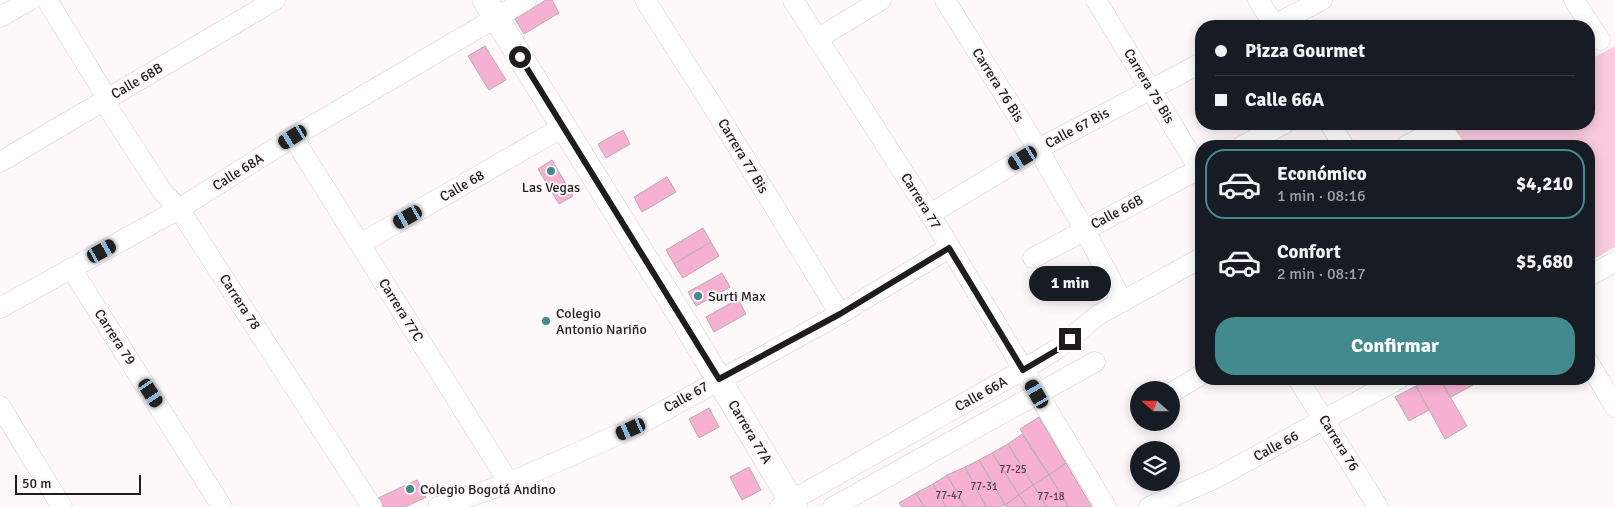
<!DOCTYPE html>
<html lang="es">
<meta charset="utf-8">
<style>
body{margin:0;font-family:Signika,sans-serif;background:#20242c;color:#f1f3f6;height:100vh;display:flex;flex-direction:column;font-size:19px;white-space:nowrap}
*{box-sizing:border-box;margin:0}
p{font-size:16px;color:#9ea1a6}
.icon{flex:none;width:28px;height:28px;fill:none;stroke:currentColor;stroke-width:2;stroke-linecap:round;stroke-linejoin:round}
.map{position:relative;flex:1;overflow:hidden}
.panel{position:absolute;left:1195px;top:140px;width:400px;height:245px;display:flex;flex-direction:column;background:#171b24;border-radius:20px;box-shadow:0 2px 12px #0003}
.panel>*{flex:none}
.guide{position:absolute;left:1195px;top:20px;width:400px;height:110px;border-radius:20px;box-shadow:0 2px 12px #0003;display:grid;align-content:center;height:110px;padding:0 20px;background:#171b24}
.needle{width:32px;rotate:291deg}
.buttons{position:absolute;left:1130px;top:381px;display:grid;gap:10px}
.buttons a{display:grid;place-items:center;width:50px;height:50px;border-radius:50%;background:#171b24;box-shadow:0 2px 12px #0003;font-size:25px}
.scale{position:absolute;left:15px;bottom:12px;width:126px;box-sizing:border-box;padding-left:5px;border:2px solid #1e1c1d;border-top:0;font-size:14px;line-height:18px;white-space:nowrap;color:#1e1c1d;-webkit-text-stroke:4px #fff8fb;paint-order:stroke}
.end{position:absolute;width:22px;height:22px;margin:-11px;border:6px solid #1e1c1d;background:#fff;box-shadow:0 0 0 2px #fff}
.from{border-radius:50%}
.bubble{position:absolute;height:35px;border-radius:18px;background:#171b24;box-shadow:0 2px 12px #0003;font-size:16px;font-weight:800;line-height:35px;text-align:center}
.car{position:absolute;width:15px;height:30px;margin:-15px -8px;border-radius:6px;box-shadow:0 0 4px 1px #0007;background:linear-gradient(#222 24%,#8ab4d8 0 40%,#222 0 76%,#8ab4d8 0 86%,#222 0)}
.guide b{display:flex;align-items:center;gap:18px;height:48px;font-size:19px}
.guide b+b{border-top:1px solid #363941}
.guide i{width:12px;height:12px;background:#f1f3f6}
ul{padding:9px 0 0;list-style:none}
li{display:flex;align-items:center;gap:15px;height:70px;margin:0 10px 8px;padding:0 10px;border:2px solid transparent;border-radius:20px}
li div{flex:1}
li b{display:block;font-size:19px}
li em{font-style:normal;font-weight:800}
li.selected{border-color:#428a8d}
li>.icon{width:45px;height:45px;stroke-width:1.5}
.action{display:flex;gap:10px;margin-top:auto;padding:10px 20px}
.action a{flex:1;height:58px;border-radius:20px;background:#428a8d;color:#fff;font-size:20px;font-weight:800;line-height:58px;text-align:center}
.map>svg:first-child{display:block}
.green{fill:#f9cae0}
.building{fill:#f6b0d2;stroke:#b5aeb2}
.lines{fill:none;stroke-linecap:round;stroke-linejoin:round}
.minor-casing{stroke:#d6cfd2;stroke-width:21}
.major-casing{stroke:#d6cfd2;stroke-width:26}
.minor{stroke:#fff;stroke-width:20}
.major{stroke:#fff;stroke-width:25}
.route{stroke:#1e1c1d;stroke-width:6}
.poi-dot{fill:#428a8d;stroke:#fff8fb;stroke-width:2}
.labels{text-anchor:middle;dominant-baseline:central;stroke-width:4;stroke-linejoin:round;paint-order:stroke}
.number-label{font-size:11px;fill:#54414a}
.street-label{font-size:14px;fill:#1e1c1d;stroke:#fff8fb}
.poi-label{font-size:14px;fill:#1e1c1d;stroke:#fff8fb;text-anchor:start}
</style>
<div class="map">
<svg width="1615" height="507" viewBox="0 0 1615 507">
<rect width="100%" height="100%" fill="#fff8fb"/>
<polygon class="green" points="1615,46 1615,247 1589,262 1589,146 1465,146 1455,131 1468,124 1589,124 1589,60"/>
<g class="building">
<polygon points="546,0 552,0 559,13 524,34 515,19"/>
<polygon points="485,46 506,80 489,90 468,56"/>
<polygon points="623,130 630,144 606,158 598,144"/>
<polygon points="552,160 573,196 559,204 538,169"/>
<polygon points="667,177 676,192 642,212 634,197"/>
<polygon points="703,228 711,242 674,264 666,250"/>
<polygon points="711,242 719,256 683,278 674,264"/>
<polygon points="722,273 730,287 696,306 688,292"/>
<polygon points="738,299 746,314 714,332 706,317"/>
<polygon points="1429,379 1440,379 1467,426 1445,439 1416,386"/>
<polygon points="1440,379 1469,379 1473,385 1451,397"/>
<polygon points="1416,386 1429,410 1409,421 1395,397"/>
<polygon points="709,408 719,427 699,438 689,419"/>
<polygon points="1039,417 1066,463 1049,475 1020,429"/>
<polygon points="1022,434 1049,475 1033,485 1008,444"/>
<polygon points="1008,444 1033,485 1019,495 992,453"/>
<polygon points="992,453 1019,495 1005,505 979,460"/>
<polygon points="979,460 1005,505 1000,507 986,507 965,467"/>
<polygon points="1066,463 1092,507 1069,507 1049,475"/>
<polygon points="749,467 761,490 742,500 730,477"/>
<polygon points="965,467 986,507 965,507 947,475"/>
<polygon points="947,475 965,507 946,507 933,484"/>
<polygon points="1049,475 1069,507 1047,507 1033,485"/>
<polygon points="417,480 426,497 405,507 383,507 378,498"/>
<polygon points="933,484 946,507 924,507 916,493"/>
<polygon points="1033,485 1047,507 1027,507 1019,495"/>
<polygon points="916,493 924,507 902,507 899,503"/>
<polygon points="1019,495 1027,507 1006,507 1005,505"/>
</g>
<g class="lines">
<g class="minor-casing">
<g id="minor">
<polyline points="47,0 107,98"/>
<polyline points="645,0 712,105 840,314"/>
<polyline points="793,0 930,214 1106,507"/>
<polyline points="945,0 1038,149 1084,229 1122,301"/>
<polyline points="1096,0 1201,172"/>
<polyline points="1258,0 1275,26"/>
<polyline points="1574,0 1600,40"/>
<polyline points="0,17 30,0"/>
<polyline points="1272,26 1322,0"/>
<polyline points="817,39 881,0"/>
<polyline points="103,100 162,191 179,209 372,507"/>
<polyline points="1330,124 1344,146"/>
<polyline points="1441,127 1454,146"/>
<polyline points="293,137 509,483"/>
<polyline points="1242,146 1284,124"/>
<polyline points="1406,146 1447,124"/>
<polyline points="0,162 275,0"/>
<polyline points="930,214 1038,149 1201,63"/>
<polyline points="360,244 563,127"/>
<polyline points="1033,258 1201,168"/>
<polyline points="71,268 222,507"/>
<polyline points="1589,276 1615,262"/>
<polyline points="0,308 179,209 293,137 526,0"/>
<polyline points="1589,363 1615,407"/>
<polyline points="1298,379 1378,507"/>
<polyline points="1171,393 1201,375"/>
<polyline points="0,406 62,507"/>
<polyline points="438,507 509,483 631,429 840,314 949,248"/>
<polyline points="780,507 1023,370 1057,349 1098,315 1201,258"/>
<polyline points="833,507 1095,362"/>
<polyline points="1149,507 1214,479 1399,379"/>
</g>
</g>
<g class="major-casing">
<polyline id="major" points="485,0 682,318 795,507"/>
</g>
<use href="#minor" class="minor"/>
<use href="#major" class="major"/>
</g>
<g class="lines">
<polyline class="route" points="520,57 719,379 840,314 949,248 1023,370 1057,350 1070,339"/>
</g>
<g class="poi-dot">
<circle cx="551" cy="171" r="5"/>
<circle cx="698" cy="296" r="5"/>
<circle cx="546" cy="321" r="5"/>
<circle cx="410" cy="489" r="5"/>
</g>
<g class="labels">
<g class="number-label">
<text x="1013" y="469">77-25</text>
<text x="984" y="486">77-31</text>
<text x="949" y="495">77-47</text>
<text x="1051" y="496">77-18</text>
</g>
<g class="street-label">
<text transform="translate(137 81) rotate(-30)">Calle 68B</text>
<text transform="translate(998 85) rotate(58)">Carrera 76 Bis</text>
<text transform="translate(1149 86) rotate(59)">Carrera 75 Bis</text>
<text transform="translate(1077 128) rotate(-28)">Calle 67 Bis</text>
<text transform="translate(743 156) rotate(59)">Carrera 77 Bis</text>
<text transform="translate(238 172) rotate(-32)">Calle 68A</text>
<text transform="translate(462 186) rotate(-30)">Calle 68</text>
<text transform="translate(921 201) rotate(58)">Carrera 77</text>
<text transform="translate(1117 212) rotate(-28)">Calle 66B</text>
<text transform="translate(240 302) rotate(57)">Carrera 78</text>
<text transform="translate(401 310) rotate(58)">Carrera 77C</text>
<text transform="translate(115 337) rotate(57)">Carrera 79</text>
<text transform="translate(981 394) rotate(-29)">Calle 66A</text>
<text transform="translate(686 397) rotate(-29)">Calle 67</text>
<text transform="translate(750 432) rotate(59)">Carrera 77A</text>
<text transform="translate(1339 443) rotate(58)">Carrera 76</text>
<text transform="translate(1276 446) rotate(-28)">Calle 66</text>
</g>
<g class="poi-label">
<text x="551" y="187" text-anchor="middle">Las Vegas</text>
<text x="708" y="296">Surti Max</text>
<text x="556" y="313">Colegio<tspan x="556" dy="16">Antonio Nariño</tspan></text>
<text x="420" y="489">Colegio Bogotá Andino</text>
</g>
</g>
</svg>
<div class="buttons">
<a><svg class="needle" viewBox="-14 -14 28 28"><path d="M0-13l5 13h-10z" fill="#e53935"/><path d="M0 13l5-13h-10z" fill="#9ea1a6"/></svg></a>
<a><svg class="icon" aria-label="layers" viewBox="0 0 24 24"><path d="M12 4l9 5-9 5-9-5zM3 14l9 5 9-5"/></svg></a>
</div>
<div class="scale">50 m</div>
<i class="end from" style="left:520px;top:57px"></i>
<i class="end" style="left:1070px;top:339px"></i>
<div class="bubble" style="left:1029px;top:266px;width:82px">1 min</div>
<i class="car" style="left:293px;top:137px;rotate:238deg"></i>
<i class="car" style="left:1023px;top:158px;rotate:239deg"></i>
<i class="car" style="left:408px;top:217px;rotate:240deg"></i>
<i class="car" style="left:102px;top:251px;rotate:61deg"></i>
<i class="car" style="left:151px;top:393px;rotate:147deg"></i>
<i class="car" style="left:1037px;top:394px;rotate:330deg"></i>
<i class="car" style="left:631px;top:429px;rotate:246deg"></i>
<div class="guide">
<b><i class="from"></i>Pizza Gourmet</b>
<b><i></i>Calle 66A</b>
</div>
<section class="panel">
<ul>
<li class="selected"><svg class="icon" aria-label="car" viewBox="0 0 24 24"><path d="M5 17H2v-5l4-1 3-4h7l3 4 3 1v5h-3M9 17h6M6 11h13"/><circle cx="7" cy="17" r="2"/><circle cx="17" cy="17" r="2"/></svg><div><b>Económico</b><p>1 min · 08:16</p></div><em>$4,210</em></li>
<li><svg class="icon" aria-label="car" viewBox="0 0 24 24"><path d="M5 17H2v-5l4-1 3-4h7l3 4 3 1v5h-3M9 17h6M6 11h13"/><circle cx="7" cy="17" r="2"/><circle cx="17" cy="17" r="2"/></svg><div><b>Confort</b><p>2 min · 08:17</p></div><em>$5,680</em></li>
</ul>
<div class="action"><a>Confirmar</a></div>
</section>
</div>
